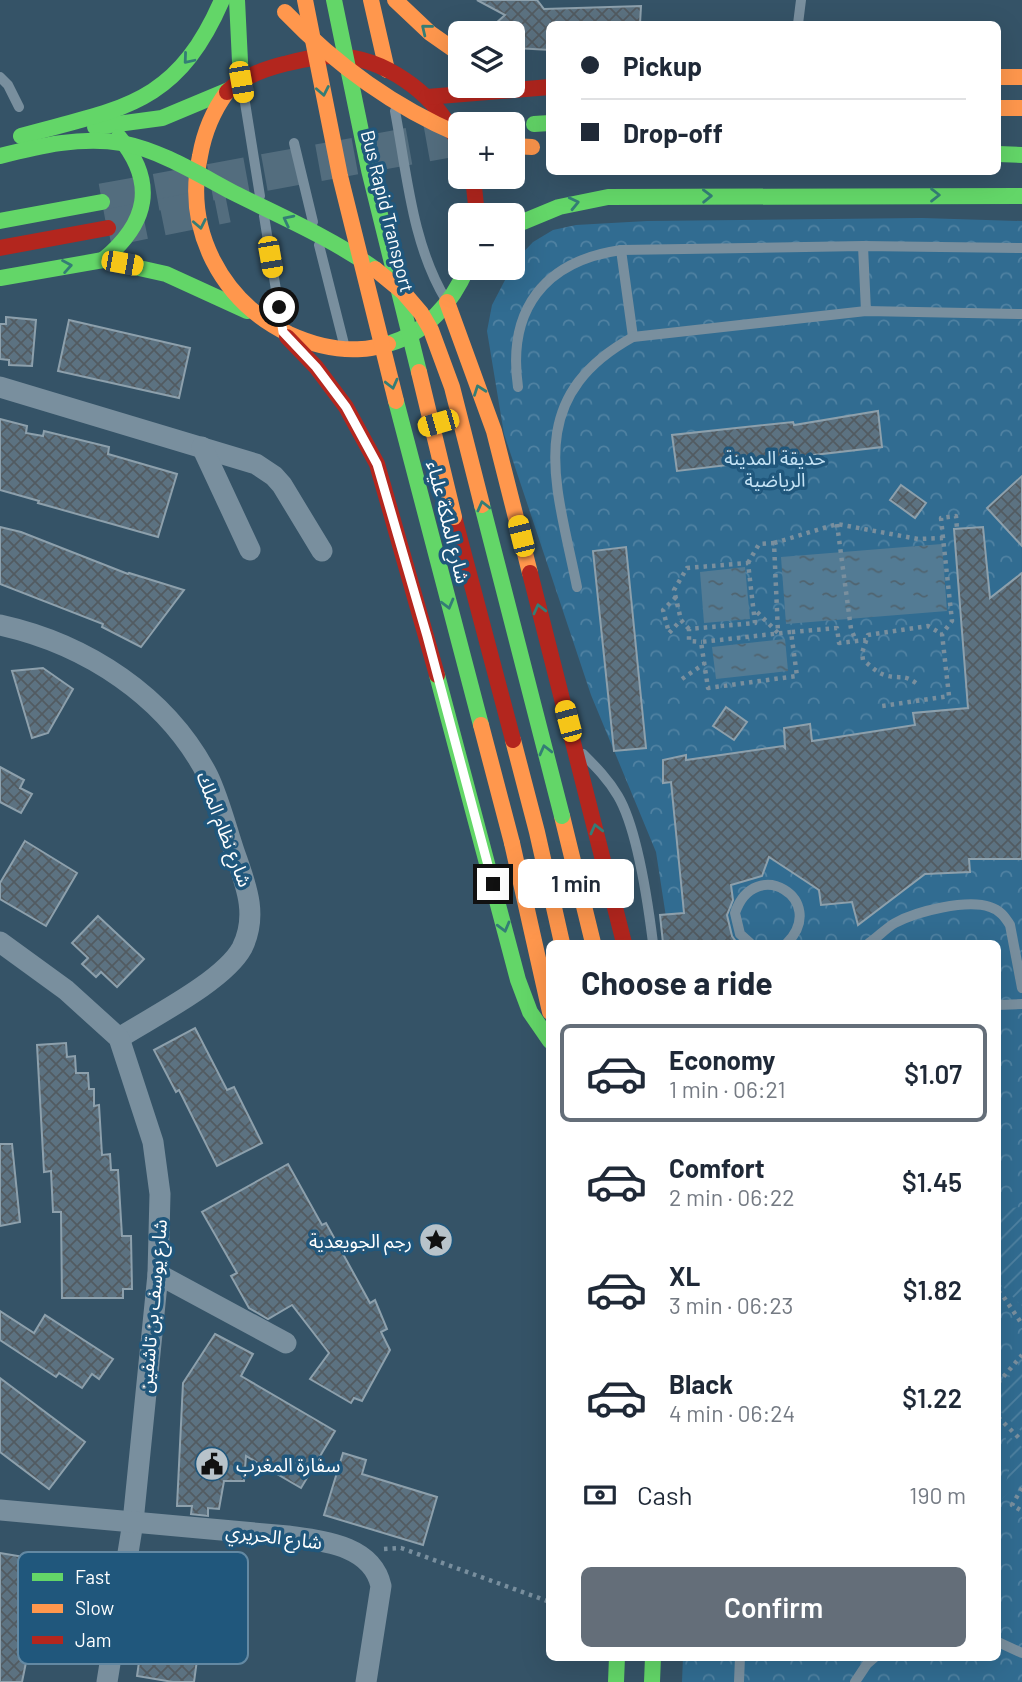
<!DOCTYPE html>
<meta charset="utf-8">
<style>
body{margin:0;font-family:Barlow,"Noto Sans Arabic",sans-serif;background:#f2f2f3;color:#1f2937;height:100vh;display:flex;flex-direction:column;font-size:26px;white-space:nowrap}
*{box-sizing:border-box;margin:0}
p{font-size:23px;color:#747a83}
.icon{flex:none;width:38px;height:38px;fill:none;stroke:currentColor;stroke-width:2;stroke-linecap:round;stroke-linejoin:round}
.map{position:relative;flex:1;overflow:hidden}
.side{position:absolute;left:546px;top:940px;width:455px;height:721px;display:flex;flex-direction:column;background:#fff;border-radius:10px;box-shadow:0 7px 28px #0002}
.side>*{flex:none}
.guide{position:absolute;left:546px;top:21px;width:455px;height:154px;border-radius:10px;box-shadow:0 7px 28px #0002;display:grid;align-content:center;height:154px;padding:0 35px;background:#fff}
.controls{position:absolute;left:448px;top:21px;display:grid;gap:14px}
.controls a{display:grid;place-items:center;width:77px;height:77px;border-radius:10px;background:#fff;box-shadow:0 7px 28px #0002;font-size:35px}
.end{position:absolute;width:32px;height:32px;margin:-16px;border:9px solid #fff;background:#111;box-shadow:0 0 0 4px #111}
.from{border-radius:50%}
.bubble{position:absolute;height:49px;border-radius:10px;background:#fff;box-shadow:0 7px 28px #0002;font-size:23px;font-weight:600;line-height:49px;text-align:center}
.car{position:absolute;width:21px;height:42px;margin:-21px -10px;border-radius:9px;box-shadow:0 0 5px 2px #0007;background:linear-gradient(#f5c518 24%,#345 0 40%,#f5c518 0 76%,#345 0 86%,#f5c518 0)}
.guide b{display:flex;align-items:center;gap:24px;height:66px;font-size:26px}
.guide b+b{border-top:2px solid #e0e1e3}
.guide i{width:18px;height:18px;background:#1f2937}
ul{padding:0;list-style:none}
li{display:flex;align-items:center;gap:21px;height:98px;margin:0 14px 10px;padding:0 21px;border:4px solid transparent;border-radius:10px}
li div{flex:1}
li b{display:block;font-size:26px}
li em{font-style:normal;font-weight:600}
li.active{border-color:#646e79}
li>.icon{width:63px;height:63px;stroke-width:1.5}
h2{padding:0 35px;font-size:32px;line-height:84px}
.pay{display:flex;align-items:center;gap:18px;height:77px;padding:0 35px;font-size:26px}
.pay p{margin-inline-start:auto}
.button{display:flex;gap:14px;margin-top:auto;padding:14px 35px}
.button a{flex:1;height:80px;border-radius:10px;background:#646e79;color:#fff;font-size:28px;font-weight:600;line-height:80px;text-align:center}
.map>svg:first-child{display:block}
.park{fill:url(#park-crowns)}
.garden{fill:url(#garden-furrows)}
.water{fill:url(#water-ripples)}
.building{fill:url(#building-cross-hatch);stroke:#8da0ac;stroke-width:2}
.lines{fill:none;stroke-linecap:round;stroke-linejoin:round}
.highway-tunnel{stroke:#536d7e;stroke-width:37;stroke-dasharray:37 18;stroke-linecap:butt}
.path{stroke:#798f9e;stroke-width:4.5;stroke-dasharray:3.5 5;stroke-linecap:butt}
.lane{stroke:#798f9e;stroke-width:10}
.street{stroke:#798f9e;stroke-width:21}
.fast{stroke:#63d668;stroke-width:16}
.slow{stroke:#ff974d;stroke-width:16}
.jam{stroke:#b3261e;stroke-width:16}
.fast-bridge{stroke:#63d668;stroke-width:16}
.slow-bridge{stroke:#ff974d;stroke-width:16}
.oneway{stroke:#347d76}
.route{stroke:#fff;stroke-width:9}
.labels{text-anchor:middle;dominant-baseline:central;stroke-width:7;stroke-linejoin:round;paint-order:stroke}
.street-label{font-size:19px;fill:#fff;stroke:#20577c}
.park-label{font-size:19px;fill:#c5e3f5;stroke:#20577c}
.poi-label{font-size:19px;fill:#fff;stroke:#20577c;text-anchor:end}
.key{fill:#20577c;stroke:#6389a3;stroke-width:2}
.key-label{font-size:19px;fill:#fff}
</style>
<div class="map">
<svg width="1022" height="1682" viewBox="0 0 1022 1682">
<defs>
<pattern id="park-crowns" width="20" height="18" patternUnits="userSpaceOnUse" patternTransform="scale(1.75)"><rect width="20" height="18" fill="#316c91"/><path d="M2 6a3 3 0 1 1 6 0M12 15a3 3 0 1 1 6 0" fill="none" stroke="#5082a2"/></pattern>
<pattern id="garden-furrows" width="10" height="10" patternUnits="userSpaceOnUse" patternTransform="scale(1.75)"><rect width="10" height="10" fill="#316c91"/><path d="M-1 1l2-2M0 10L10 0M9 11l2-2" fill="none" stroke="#5082a2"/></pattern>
<pattern id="water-ripples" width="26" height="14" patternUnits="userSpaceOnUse" patternTransform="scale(1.75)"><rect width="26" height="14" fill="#537b94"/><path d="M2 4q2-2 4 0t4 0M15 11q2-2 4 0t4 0" fill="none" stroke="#506470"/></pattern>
<pattern id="building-cross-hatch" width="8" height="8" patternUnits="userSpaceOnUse" patternTransform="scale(1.75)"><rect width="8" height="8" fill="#5c7281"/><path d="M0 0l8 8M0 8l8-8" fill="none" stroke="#525b61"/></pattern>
</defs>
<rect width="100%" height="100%" fill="#355367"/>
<polygon class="park" points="922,218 1022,221 1022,1682 682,1682 683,1657 998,1657 998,943 670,943 656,852 591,695 504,434 487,331 492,305 515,261 533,242 553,230 576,225 647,221"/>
<g class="garden">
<polygon points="1022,1207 1022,1306 998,1282 998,1209"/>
<polygon points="1022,1363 1022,1432 998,1409 998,1390"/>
<polygon points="1005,1435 1008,1435 1022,1447 1022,1477 1002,1499 1011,1462"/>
</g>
<g class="water">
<polygon points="942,544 947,611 786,624 781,557"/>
<polygon points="745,567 750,619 704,623 700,572"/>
<polygon points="785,639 788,671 716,679 712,647"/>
</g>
<g class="building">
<polygon points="477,0 537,0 544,9 641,6 640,24 550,24 550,50 515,48 513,33 485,33 505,15"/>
<polygon points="6,317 36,320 32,366 9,365 9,360 0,359 0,324 6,324"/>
<polygon points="69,320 190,348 179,398 58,371"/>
<polygon points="878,411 882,447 677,471 672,435 793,422 794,425"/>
<polygon points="0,419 27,426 26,433 43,436 44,431 109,447 108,454 177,474 158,537 38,503 39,501 0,490"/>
<polygon points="1022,476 1022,546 987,508"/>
<polygon points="901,485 926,503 915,518 890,500"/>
<polygon points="0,527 21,532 128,574 129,573 184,590 141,647 102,627 103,624 0,584"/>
<polygon points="983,527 990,598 1022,573 1022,859 969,859 970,872 925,874 858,925 852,902 821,905 819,890 769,857 762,876 731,885 733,900 727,915 732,936 737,943 663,943 660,915 684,913 671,782 663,783 663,760 686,755 686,760 783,746 785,748 784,728 810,724 812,741 915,725 913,713 968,708 954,529"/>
<polygon points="626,547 646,748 614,751 593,551"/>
<polygon points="43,668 73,689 48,733 32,738 12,671"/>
<polygon points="726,707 747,722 734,740 713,726"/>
<polygon points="0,767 24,780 20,788 32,794 21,813 0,802"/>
<polygon points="25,841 77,873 46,926 0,899 0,883"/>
<polygon points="98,916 144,959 117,987 101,972 96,977 82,964 88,958 72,943"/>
<polygon points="195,1028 227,1090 234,1087 262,1143 217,1166 179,1090 176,1092 154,1050"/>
<polygon points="66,1043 67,1057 75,1056 76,1073 88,1073 89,1089 94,1089 94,1106 99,1105 102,1155 110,1154 111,1170 118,1170 122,1236 131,1236 132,1289 123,1289 123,1298 62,1298 61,1212 53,1212 51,1171 44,1172 37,1045"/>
<polygon points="0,1144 12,1144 20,1222 0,1226"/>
<polygon points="288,1164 322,1225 326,1223 370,1303 375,1300 387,1329 381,1332 390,1350 362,1401 354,1398 351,1403 310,1379 329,1353 292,1305 268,1319 249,1308 231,1276 237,1273 202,1212"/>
<polygon points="0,1311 34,1333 45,1315 113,1359 99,1379 92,1374 82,1388 59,1373 56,1377 0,1340"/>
<polygon points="215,1334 253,1354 241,1376 335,1431 301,1488 246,1456 244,1481 224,1481 219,1509 208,1508 208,1516 191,1514 192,1506 177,1506 183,1383"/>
<polygon points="0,1378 85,1442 49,1489 0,1452"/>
<polygon points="343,1453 366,1460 362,1474 437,1497 423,1545 324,1515"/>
<polygon points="0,1553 36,1559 34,1571 70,1577 60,1638 32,1633 22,1682 0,1682"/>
<polygon points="156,1584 236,1597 234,1615 220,1612 218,1627 209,1625 207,1640 200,1638 194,1682 173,1682 137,1676 145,1621 151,1622"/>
</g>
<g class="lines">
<g class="highway-tunnel">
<polyline points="102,202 460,137"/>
<polyline points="108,228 227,204"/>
</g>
<g class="path">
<polyline points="837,524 851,629 856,641"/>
<polyline points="943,538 941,518 956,516 957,529"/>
<polyline points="774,543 837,524 918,539 943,538 952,621 942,634 949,696 882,706"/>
<polyline points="748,563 759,544 774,543 778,633 755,610"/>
<polyline points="676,597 663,610 669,633 681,620"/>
<polyline points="689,629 681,620 674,590 687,568 748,563 755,623 689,629 689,641 702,642"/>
<polyline points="791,632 701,642 708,688 797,676 791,632 837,628 839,643 866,640"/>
<polyline points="682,679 705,663"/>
<path d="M 916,683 C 903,674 902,679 888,676 C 878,674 871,666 863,660 L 862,653 L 868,635 L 928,626 L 942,634"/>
<polyline points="998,1291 1003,1296 1022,1324"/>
<polyline points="998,1383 1022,1355"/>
<polyline points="998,1417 1022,1441"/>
<polyline points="1022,1488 1012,1505 1022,1511"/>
<polyline points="384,1549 401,1548 550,1602"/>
</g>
<g class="lane">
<polyline points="798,24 801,0"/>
<polyline points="0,77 8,85 19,107"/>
<polyline points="242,84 260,196"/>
<path d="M 395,111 C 407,174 412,244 446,300"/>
<polyline points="294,143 313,222"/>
<polyline points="264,216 282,327"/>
<polyline points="319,245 345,348"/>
<polyline points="863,246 866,311"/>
<polyline points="621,250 633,337"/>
<path d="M 518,387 C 507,310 544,261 621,250 L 863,246 L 1022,248"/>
<path d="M 577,587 C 557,486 521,399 633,337 L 866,311 L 1022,314"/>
<path d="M 583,754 C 596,767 608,779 618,796 C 638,830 648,903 653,943"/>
<path d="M 750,943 L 740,934 L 735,913 C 755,854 829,900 787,943"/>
<path d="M 869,943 C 878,937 886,928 895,923 C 917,911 967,899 990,907 C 1000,910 1005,917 1010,925 L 1022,988"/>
<polyline points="998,1005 1022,1004"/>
<polyline points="998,1642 1022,1653"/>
<polyline points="739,1682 740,1657"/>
<polyline points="855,1682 867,1664 875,1657"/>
</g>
<g class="street">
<polyline points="0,387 256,464 274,476 282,485 322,551"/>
<polyline points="202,447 250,550"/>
<path d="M 0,625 C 86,644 167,696 208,776 C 219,799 226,827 234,851 C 245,883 259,914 242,948 C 224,981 152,1017 119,1038"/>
<polyline points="0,942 66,990 119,1038 153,1142 160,1194 158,1274 133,1522 107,1682"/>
<polyline points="158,1274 286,1343"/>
<path d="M 0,1510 L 288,1536 C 323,1541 372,1545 381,1586 L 366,1682"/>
</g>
<g class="fast">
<polyline points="237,0 241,82"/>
<polyline points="534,124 550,123"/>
<polyline points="95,127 162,118 229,90"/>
<path d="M 21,136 C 122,108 176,106 222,0"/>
<polyline points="998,154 1022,155"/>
<polyline points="0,221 102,202"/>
<polyline points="513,226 559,207 608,197 1022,196"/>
<path d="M 103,260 C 148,223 157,183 119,137"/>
<polyline points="0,278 103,260 166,274 247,311"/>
<path d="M 388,344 C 426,333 452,303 467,268"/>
<polyline points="437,675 518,980 530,1012 550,1041"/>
<polyline points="616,1682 617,1657"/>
<polyline points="652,1682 653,1657"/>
</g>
<g class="slow">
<polyline points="371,0 387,70"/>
<polyline points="395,0 430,33 460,54"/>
<polyline points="998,77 1022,77"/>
<path d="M 227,92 C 213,111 204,133 200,156 C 184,230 221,301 289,334 C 311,344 337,351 362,349 C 371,349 380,346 388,344"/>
<polyline points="998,108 1022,108"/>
<polyline points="447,302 494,431 530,573"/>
<polyline points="513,740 537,832 562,943"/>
<polyline points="562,816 593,943"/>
<polyline points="512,843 550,1012"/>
</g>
<g class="jam">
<path d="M 227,92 C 242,77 264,69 284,64 C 301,60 320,55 337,56 C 384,58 432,92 453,133"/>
<polyline points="427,97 550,87"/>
<polyline points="473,177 477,215"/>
<polyline points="0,248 108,228"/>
<polyline points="287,337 316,367 346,407 377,464 437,675"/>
<polyline points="454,517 513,740"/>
<polyline points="530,573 624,943"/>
</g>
<g class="fast-bridge">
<polyline points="334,0 369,170 419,372"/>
<path d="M 0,156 C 39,146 81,136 122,143 C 162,151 198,174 234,193 C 282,217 331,238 375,269"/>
<polyline points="396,401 481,725"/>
<polyline points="482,505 562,816"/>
</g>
<g class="slow-bridge">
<polyline points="305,0 340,176 396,401"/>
<path d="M 285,12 C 336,65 392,106 460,135"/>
<polyline points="513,146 532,147"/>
<polyline points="375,269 403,292 421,313 431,330 452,387 482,505"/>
<polyline points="419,372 454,517"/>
<polyline points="481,725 512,843"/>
</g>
</g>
<defs><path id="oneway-chevron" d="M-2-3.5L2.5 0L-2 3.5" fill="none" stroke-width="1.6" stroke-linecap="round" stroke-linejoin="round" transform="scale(1.75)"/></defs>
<g class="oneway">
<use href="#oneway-chevron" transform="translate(426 29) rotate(-141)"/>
<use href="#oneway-chevron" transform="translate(188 59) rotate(130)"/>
<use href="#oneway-chevron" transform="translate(323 91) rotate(79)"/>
<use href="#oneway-chevron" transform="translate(935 195)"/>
<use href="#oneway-chevron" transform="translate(707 196) rotate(-1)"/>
<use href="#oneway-chevron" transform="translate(574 203) rotate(-13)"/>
<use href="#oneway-chevron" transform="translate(288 220) rotate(-153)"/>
<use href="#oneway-chevron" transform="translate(200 224) rotate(79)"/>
<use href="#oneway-chevron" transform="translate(67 266) rotate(-10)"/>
<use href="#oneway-chevron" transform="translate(392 384) rotate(76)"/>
<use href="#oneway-chevron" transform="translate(479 390) rotate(-110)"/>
<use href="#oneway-chevron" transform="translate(483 506) rotate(-104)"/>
<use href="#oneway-chevron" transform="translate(448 604) rotate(75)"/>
<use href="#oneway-chevron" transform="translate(539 609) rotate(-104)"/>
<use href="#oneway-chevron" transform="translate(545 750) rotate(-104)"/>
<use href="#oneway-chevron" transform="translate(596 829) rotate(-104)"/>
<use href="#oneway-chevron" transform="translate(504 927) rotate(75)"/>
</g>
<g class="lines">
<polyline class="route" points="279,307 283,332 316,367 346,407 377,464 427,636 493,884"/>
</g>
<defs>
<g id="sight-disc" transform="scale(1.75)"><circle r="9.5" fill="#b8c3ca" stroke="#20577c"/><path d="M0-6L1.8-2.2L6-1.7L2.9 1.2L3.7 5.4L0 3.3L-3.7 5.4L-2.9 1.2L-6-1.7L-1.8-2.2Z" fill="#111"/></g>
<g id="civic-disc" transform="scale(1.75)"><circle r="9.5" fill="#b8c3ca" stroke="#20577c"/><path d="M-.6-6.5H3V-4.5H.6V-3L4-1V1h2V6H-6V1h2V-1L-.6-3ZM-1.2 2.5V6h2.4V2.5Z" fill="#111"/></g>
</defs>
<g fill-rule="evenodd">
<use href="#sight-disc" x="436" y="1240"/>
<use href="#civic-disc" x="212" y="1464"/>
</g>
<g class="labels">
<g class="street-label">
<text transform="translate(388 211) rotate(76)">Bus Rapid Transport</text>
<text transform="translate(449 522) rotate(76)">شارع الملكة علياء</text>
<text transform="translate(225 829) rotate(69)">شارع نظام الملك</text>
<text transform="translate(152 1306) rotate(-85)">شارع يوسف بن تاشفين</text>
<text transform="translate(274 1536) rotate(7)">شارع الحريري</text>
</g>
<g class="park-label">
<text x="775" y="457">حديقة المدينة<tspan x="775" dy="22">الرياضية</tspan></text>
</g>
<g class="poi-label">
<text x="412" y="1240">رجم الجويعدية</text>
<text x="236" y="1464" text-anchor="start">سفارة المغرب</text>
</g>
</g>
<rect x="18" y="1552" width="230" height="112" rx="10" class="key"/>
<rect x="32" y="1573" width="31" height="8" fill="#63d668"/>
<rect x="32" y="1604" width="31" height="9" fill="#ff974d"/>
<rect x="32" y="1636" width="31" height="8" fill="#b3261e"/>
<g class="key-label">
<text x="75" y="1584">Fast</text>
<text x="75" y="1615">Slow</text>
<text x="75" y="1647">Jam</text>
</g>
</svg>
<div class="controls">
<a><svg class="icon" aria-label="layers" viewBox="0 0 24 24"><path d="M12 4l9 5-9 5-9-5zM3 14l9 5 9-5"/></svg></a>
<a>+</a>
<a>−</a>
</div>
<i class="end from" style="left:279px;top:307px"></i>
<i class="end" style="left:493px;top:884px"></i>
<div class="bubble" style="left:518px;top:859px;width:116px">1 min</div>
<i class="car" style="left:241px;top:82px;rotate:170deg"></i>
<i class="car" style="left:270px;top:257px;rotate:170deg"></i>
<i class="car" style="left:122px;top:263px;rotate:100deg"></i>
<i class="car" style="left:438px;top:423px;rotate:254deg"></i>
<i class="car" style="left:521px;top:536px;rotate:346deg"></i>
<i class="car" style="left:568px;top:721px;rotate:345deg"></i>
<div class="guide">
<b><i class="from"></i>Pickup</b>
<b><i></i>Drop-off</b>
</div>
<section class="side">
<h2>Choose a ride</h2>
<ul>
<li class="active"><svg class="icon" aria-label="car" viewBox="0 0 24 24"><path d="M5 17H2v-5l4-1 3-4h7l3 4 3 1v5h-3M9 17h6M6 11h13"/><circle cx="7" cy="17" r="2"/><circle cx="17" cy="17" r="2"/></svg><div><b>Economy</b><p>1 min · 06:21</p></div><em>$1.07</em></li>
<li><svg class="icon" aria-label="car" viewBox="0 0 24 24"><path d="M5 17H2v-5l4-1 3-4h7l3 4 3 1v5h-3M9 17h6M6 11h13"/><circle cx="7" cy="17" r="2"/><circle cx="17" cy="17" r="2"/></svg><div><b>Comfort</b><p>2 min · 06:22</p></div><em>$1.45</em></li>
<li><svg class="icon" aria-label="car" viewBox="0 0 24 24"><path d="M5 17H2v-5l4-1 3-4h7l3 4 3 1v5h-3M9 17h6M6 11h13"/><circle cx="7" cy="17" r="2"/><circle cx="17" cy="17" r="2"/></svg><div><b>XL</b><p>3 min · 06:23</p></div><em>$1.82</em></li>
<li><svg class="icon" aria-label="car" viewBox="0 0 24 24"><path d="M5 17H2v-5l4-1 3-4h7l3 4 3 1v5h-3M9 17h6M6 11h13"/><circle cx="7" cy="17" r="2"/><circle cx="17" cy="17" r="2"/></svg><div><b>Black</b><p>4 min · 06:24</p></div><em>$1.22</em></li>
</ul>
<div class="pay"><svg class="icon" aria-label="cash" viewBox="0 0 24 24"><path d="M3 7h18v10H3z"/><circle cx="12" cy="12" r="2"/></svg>Cash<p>190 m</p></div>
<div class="button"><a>Confirm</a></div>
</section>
</div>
